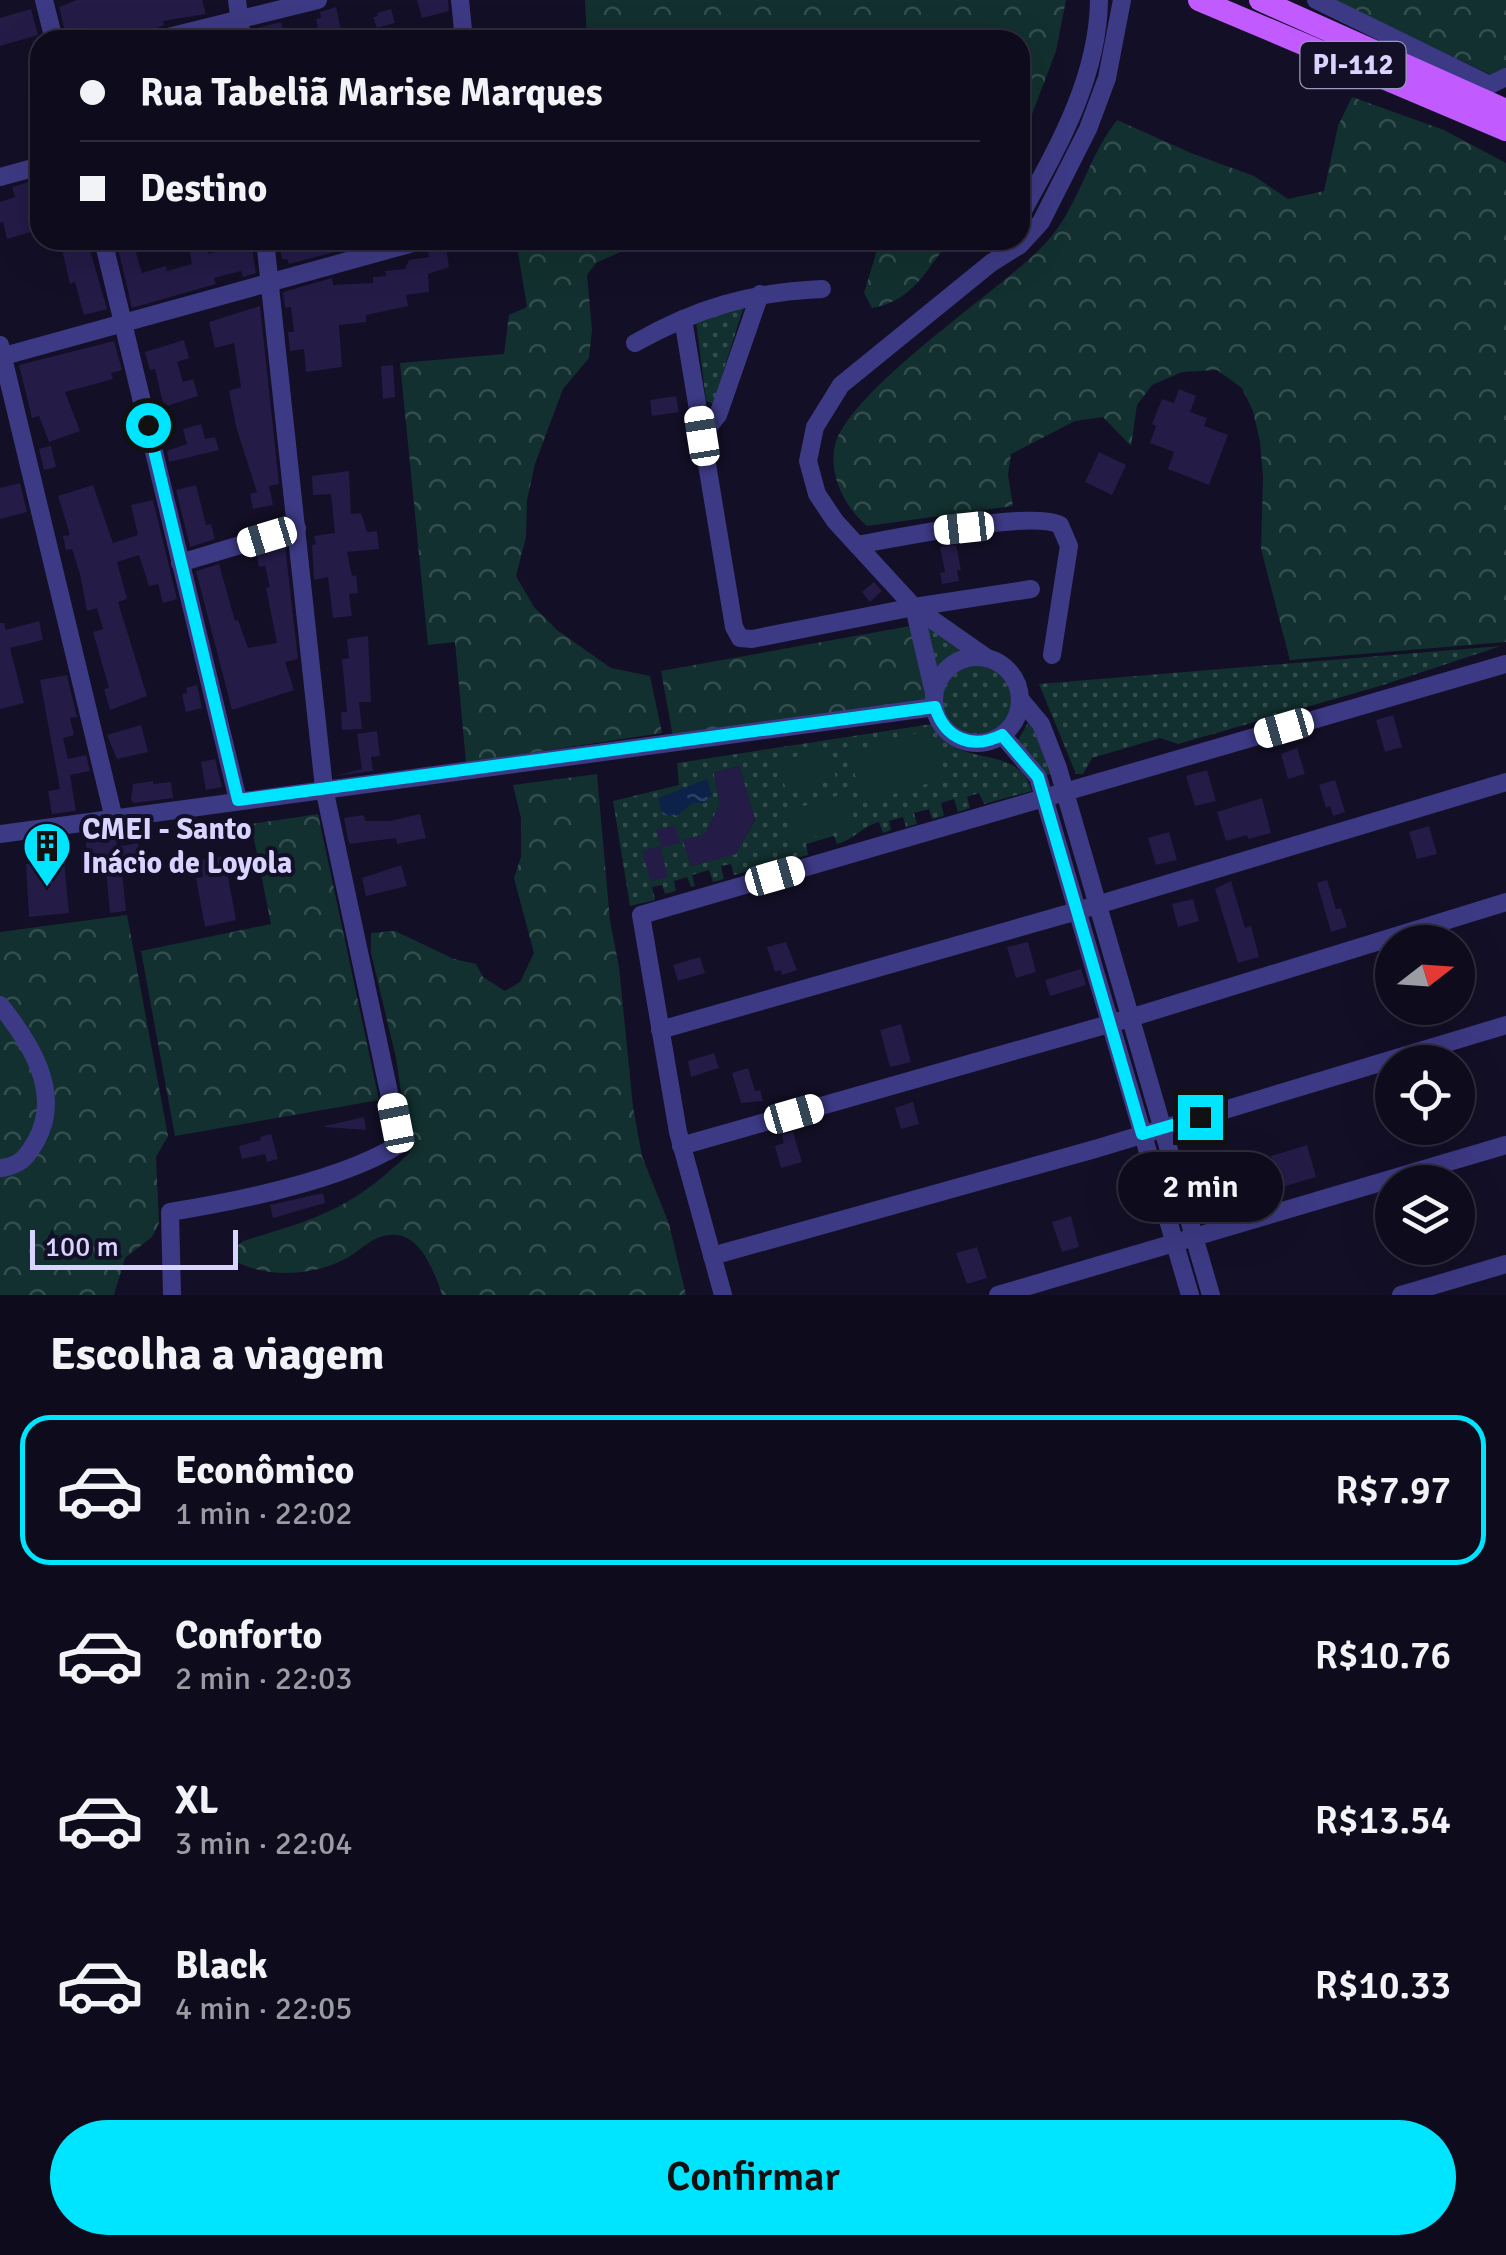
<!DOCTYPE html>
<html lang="pt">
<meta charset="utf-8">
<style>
body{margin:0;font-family:Signika,sans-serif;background:#171425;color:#f1f3f6;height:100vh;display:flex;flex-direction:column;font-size:38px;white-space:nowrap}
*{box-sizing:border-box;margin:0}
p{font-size:32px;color:#9b9ba3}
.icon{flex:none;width:55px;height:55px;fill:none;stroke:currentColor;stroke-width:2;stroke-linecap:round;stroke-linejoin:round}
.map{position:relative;height:1295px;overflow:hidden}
.panel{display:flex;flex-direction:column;background:#0e0b1c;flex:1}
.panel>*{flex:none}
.hud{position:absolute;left:30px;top:30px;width:1000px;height:220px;border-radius:30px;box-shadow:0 10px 40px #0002,0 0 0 2px #2e2b3b;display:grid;align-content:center;height:220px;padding:0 50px;background:#0e0b1c}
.needle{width:65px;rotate:73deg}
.fabs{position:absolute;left:1375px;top:925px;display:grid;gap:20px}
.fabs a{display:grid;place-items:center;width:100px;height:100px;border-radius:50%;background:#0e0b1c;box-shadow:0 10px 40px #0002,0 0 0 2px #2e2b3b;font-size:50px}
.scale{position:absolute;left:30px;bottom:25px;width:208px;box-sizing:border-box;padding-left:10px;border:5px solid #d9d4ff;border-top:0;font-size:28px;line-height:35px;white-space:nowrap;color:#d9d4ff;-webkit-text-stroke:8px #130f26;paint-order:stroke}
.end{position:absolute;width:45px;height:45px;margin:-22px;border:12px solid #00e5ff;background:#111;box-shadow:0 0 0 5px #111}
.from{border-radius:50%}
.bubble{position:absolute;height:70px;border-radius:35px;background:#0e0b1c;box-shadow:0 10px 40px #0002,0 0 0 2px #2e2b3b;font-size:32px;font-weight:600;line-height:70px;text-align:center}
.car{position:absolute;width:30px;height:60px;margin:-30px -15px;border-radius:12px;box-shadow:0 0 8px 2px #0007;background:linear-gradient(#fff 24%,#345 0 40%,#fff 0 76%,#345 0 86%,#fff 0)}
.hud b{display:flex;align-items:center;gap:35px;height:95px;font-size:38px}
.hud b+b{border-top:2px solid #2e2b3b}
.hud i{width:25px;height:25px;background:#f1f3f6}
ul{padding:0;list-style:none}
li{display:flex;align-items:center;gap:30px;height:150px;margin:0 20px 15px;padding:0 30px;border:5px solid transparent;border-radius:30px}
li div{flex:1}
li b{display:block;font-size:38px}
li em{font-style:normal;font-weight:600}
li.current{border-color:#00e5ff}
li>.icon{width:90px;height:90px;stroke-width:1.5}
h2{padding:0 50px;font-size:45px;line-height:120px}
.action{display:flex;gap:20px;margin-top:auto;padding:20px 50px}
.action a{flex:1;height:115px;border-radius:60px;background:#00e5ff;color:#111;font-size:40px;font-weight:600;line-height:115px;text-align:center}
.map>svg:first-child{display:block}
.grass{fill:url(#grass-dots);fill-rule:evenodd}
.forest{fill:url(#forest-crowns)}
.garden{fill:#12302f}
.water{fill:url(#water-ripples)}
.building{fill:#241b47}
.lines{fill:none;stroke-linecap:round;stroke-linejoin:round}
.minor{stroke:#3d3a85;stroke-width:18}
.major{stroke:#c25bff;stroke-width:22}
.route{stroke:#00e5ff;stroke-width:12}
.labels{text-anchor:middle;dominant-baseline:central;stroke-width:8;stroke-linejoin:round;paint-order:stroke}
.shield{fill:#130f26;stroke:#9e99be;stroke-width:2.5}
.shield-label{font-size:28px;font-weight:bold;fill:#d9d4ff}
.poi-label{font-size:30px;font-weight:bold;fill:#d9d4ff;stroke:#130f26;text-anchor:start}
</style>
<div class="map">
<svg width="1506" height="1295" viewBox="0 0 1506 1295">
<defs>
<pattern id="grass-dots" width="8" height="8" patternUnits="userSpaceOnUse" patternTransform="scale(2.5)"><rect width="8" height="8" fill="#12302f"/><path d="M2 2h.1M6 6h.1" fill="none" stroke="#344d4e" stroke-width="1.8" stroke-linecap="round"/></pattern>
<pattern id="forest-crowns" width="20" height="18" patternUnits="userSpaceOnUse" patternTransform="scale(2.5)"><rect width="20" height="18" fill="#12302f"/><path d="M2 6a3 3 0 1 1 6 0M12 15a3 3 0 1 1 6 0" fill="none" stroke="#344d4e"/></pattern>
<pattern id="water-ripples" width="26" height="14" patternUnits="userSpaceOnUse" patternTransform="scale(2.5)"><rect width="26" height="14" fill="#0c2248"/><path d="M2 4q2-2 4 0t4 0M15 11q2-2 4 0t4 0" fill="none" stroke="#2f4163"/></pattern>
</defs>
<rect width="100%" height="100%" fill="#130f26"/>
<g class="grass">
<polygon points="744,306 713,404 706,401 696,321"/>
<polygon points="921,620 963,647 962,654 940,671 932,667"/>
<polygon points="1501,646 1383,685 1178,744 1160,738 1092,758 1083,774 1076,774 1039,684"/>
<circle cx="977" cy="700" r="37"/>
<polygon points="1030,719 1054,775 1043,774 1017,742"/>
<path d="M 932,724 C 940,734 949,746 961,750 C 990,761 1021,755 1032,791 L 984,804 L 979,793 L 967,797 L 970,808 L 958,812 L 954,799 L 941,803 L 944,816 L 932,819 L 929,809 L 914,813 L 917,824 L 906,827 L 903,817 L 889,821 L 891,830 L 883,833 L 879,822 C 861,827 855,839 837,844 L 834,836 L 806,844 L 808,855 L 734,875 L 731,864 L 721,866 L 724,879 L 713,882 L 709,870 L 692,875 L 695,886 L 691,887 L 687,877 L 674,881 L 676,891 L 665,894 L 662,885 L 652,887 L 655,900 L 630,906 L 613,801 L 679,785 L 677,763 ZM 739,766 L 755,820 L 736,853 L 691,866 L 684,843 L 716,831 L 709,826 L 716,812 L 723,815 L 714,773 Z"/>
</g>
<g class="forest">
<polygon points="585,0 1066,0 1056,51 1020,146 1020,40 587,40"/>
<polygon points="1332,0 1506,0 1506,82"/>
<path d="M 1352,97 L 1444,130 L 1506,163 L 1506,642 L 1290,660 L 1261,549 L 1263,477 L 1260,442 L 1253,411 L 1242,388 L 1217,370 L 1182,372 L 1152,385 L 1137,405 L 1131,446 L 1103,417 L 1075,421 L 1011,454 L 1008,475 L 1013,506 L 867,526 C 845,508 828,474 835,445 C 849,391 995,293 1039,250 C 1080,210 1084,162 1117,120 L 1191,153 L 1254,176 L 1288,199 L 1324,191 L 1338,126 Z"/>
<polygon points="516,240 647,240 596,263 587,275 592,330 589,358 563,389 535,464 527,500 526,537 516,576 534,607 557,630 611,668 650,676 662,733 466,763 455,642 428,645 400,363 504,354 509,315 527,307"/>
<path d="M 880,240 L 950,240 C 926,270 913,301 872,308 L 864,293 Z"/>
<polygon points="910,626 932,703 673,737 661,671"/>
<path d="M 597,774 L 610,921 L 619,967 L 633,1107 L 642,1156 L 669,1224 L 686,1295 L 442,1295 C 436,1275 421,1236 396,1235 C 375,1233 363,1249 347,1258 C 314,1276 266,1279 233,1260 L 233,1249 L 243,1241 C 319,1218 352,1209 410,1152 L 396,1058 L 371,953 L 371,933 L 395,931 L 454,959 L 476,964 L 483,977 L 505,991 L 520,982 L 534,953 L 514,878 L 521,857 L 521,818 L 513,785 Z"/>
<polygon points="318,814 379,1100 175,1136 141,951 271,924 251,824"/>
<polygon points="127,915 168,1136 156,1157 159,1223 152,1237 125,1258 114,1295 0,1295 0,932"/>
</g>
<g class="garden">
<polygon points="931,729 946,778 863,803 849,753"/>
<polygon points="827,748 836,778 787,793 778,762"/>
<polygon points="847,793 856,825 793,843 784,812"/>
</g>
<polygon class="water" points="707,779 712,795 704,803 693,803 676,816 663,815 658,798"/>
<g class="building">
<polygon points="77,0 202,0 206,14 163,21 164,25 144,33 143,30 104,40 67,40 59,7"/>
<polygon points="417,0 448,0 449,11 422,18"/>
<polygon points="336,7 343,40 320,40 316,19 321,18 320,12"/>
<polygon points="31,9 38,35 0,46 0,18"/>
<polygon points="391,9 395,23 377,28 373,17 378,16 377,13"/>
<polygon points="281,22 286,40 262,40 258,28"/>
<polygon points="36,180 40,210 32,212 38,230 7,239 3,222 0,223 0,202 15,197 12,187"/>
<polygon points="60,240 87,240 107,309 84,315 75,282 70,284"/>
<polygon points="116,240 132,240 142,273 166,266 167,271 192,264 190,252 207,248 208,254 251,243 256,273 243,277 241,271 214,278 216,284 132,308"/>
<polygon points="288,240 352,240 353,247 289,264 287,259 282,259 279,242"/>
<polygon points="446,247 449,267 428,274 429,292 406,295 408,306 366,315 366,322 339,325 342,367 306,372 304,349 290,351 288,332 294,332 291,307 285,308 283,292 332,278 333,285 373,283 373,277 386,276 385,271 405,269 409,260 429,257 428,252"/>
<polygon points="260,306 279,484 269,486 273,505 253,509 250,494 257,492 237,430 229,391 241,387 234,343 215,348 209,322"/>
<polygon points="184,340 189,358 177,362 183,382 193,379 198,396 164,407 155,369 150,370 145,352"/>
<polygon points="114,341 122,370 111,373 113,379 65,392 80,431 49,442 39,416 32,418 19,365"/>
<polygon points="393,365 395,397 383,399 381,366"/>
<polygon points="1179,389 1196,396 1190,412 1207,418 1204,426 1228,435 1209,485 1168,469 1174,452 1150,443 1156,426 1152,424 1162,399 1174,403"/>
<polygon points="676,396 679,412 652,416 650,400"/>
<polygon points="201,424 205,439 215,437 219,450 169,462 167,451 187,444 183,429"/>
<polygon points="51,446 56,467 44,470 39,449"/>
<polygon points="1099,452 1126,465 1112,495 1085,482"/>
<polygon points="349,471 351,514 361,513 367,532 377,531 379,549 347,552 352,576 356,575 358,593 349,594 352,616 333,618 328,577 314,580 312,545 316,544 314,536 335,533 331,494 313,495 312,476"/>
<polygon points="20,483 27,512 0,519 0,488"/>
<polygon points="93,485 113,543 138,535 131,505 153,500 177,599 163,603 158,584 149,586 139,555 117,562 127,599 118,602 147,696 110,710 104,689 109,688 93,632 103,629 97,608 87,611 80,574 72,549 66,550 63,536 70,535 58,496"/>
<polygon points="196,485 206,525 211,524 215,539 190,547 176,490"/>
<polygon points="285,545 298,659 285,662 294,690 232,710 196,571 219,564 235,621 238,620 248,648 277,643 266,588 270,587 265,566 259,567 256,553"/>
<polygon points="956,545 961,570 957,570 959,581 942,584 940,573 945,572 940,547"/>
<polygon points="874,582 882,591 870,602 862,592"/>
<polygon points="39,621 43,640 10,648 24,703 0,709 0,623 4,623 6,630"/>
<polygon points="368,636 371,702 359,702 362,729 342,730 341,712 347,712 342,659 349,658 347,639"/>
<polygon points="67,675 77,717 70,718 74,735 63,738 68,759 86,755 90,771 70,775 76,811 52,814 48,791 60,789 40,680"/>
<polygon points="197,685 202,708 186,712 182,694 187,693 186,688"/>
<polygon points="1393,715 1402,747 1385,752 1376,720"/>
<polygon points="141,725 148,752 117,759 107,735"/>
<polygon points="377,731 380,756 371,757 373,771 335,776 362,769 357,734"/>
<polygon points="1297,748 1305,774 1288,779 1281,754"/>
<polygon points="215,759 222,787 206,790 201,762"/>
<polygon points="739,766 755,819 736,854 691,866 683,840 705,834 720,804 714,773"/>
<polygon points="1207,770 1216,801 1195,806 1186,776"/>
<polygon points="1335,780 1345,812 1333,816 1330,806 1326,808 1319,785"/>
<polygon points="153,781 153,784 171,782 173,798 134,803 131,800 133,784"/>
<polygon points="1262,798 1271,833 1248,839 1247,835 1226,841 1217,812"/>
<polygon points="420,814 426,838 397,844 396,838 349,844 344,818 364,815 365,821 390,821"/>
<polygon points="675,825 680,843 662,848 656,830"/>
<polygon points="1429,826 1437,854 1417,859 1409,832"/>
<polygon points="1169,832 1177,860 1156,865 1148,838"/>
<polygon points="116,837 117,847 138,843 141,860 132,862 134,870 122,872 126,911 110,913 105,860 88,863 86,842"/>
<polygon points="660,846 668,877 651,881 642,851"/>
<polygon points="224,856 236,920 205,927 196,878 203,877 200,860"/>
<polygon points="64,860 69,913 29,917 26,864"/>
<polygon points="401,865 407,886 366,896 362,878"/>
<polygon points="1327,880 1336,909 1341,908 1347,927 1331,932 1317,883"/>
<polygon points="1231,881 1245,928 1251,926 1259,957 1238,963 1215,889"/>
<polygon points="1193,899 1199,921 1178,927 1172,904"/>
<polygon points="786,942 797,970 782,975 781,970 775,972 767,947"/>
<polygon points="1028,942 1036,972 1016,978 1007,947"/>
<polygon points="700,957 705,973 678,981 673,965"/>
<polygon points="1081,969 1086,985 1050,996 1045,980"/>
<polygon points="901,1024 911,1062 890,1067 880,1030"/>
<polygon points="714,1053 719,1068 691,1077 688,1061"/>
<polygon points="748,1068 755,1091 760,1090 763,1101 741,1103 732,1073"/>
<polygon points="913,1102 919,1124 901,1129 895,1108"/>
<polygon points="364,1117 366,1130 325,1127 325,1126"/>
<polygon points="793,1132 802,1162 781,1168 775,1146 784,1143 782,1135"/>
<polygon points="271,1134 278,1159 267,1162 265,1154 242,1159 239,1146 261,1140 260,1137"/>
<polygon points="1307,1145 1316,1177 1276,1189 1269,1165 1273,1164 1271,1156"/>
<polygon points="323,1193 325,1203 273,1218 270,1205"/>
<polygon points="1071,1216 1079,1247 1062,1252 1052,1222"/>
<polygon points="977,1247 987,1278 967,1284 956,1253"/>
</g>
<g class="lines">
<g class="minor">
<polyline points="44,0 54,40"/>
<polyline points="237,0 242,40"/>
<polyline points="460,0 464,40"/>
<polyline points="1316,0 1490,85 1506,77"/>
<polyline points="156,40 318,0"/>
<polyline points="0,177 40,166"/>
<path d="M 1020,216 C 1057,149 1098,79 1099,0"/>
<polyline points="103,240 238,800"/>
<polyline points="683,319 734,627 740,638 752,639 914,607 1031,589"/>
<path d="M 635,343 C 697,308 751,292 822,289"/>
<polyline points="0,345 114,819"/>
<polyline points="0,357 424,240"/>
<polyline points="702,435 718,415 760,294"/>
<path d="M 857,545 C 895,538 1031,510 1060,525 L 1069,546 L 1052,655"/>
<polyline points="180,563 297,528"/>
<polyline points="914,607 934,693"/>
<circle cx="977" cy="700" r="43"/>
<polyline points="987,658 914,607 835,521 817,494 808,461 815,427 841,385 991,263 1020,245 1041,222 1088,129 1107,78 1122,0"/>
<polyline points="1020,699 1041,724 1058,768 1211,1295"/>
<polyline points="1002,735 1038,777 1190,1295"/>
<polyline points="0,834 935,707"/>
<path d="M 0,1005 C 30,1042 63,1093 36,1141 C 27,1157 20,1166 1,1168"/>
<polyline points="660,1030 1077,911 1506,782"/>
<polyline points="681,1146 1130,1018 1506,902"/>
<polyline points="712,1256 1095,1149 1506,1025"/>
<path d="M 172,1295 L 170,1212 C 238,1201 342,1180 400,1144 L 324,788 L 265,240"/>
<polyline points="723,1295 678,1132 641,915 1506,664"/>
<polyline points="998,1295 1506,1145"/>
<polyline points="1401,1295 1506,1264"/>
</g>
<g class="major">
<polyline points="1199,0 1506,130"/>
<polyline points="1260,0 1506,110"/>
</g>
</g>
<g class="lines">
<path class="route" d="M 148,425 L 238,800 L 935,707 C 945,739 972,750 1002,735 L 1038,777 L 1142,1134 L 1200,1117"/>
</g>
<defs>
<g id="building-pin" transform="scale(2.5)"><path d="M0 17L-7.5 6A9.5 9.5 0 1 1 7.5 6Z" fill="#00e5ff" stroke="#130f26"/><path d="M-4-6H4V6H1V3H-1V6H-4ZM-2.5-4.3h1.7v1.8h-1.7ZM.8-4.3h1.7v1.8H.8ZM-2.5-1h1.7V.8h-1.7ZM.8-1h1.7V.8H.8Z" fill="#111"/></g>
</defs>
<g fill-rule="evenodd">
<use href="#building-pin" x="47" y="846"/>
</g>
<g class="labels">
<rect class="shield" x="1300.5" y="42" width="105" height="46" rx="8"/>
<g class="shield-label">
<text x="1353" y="65">PI-112</text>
</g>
<g class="poi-label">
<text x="82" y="829">CMEI - Santo<tspan x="82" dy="34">Inácio de Loyola</tspan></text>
</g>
</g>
</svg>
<div class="fabs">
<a><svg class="needle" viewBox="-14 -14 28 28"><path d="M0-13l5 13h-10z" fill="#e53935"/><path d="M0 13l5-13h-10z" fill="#9b9ba3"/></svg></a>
<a><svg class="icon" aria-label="locate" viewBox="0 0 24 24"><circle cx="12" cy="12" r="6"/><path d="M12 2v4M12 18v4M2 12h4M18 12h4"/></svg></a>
<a><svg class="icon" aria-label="layers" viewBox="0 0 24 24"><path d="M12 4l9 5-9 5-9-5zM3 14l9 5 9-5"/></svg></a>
</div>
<div class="scale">100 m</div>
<i class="end from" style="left:148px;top:425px"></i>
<i class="end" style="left:1200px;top:1117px"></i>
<div class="bubble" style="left:1118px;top:1152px;width:165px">2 min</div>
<i class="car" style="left:702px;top:436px;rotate:351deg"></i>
<i class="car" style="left:964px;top:528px;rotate:264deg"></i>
<i class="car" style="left:267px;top:537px;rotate:253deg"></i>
<i class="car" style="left:1284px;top:728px;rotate:254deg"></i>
<i class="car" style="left:775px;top:876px;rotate:74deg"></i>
<i class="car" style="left:794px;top:1114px;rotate:74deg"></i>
<i class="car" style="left:396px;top:1123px;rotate:349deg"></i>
<div class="hud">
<b><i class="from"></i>Rua Tabeliã Marise Marques</b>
<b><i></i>Destino</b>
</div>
</div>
<section class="panel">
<h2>Escolha a viagem</h2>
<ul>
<li class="current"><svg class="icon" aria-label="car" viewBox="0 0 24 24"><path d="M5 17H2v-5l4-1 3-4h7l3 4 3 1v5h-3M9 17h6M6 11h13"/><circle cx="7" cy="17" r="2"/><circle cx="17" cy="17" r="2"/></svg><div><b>Econômico</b><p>1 min · 22:02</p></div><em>R$7.97</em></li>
<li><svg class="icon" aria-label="car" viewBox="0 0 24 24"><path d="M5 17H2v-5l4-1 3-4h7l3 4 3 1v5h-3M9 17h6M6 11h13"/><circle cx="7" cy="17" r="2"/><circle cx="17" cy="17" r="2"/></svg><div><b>Conforto</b><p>2 min · 22:03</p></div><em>R$10.76</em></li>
<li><svg class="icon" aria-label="car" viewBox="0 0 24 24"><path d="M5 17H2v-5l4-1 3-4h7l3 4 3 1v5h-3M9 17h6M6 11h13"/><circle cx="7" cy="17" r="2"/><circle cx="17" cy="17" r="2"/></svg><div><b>XL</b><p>3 min · 22:04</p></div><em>R$13.54</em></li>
<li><svg class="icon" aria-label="car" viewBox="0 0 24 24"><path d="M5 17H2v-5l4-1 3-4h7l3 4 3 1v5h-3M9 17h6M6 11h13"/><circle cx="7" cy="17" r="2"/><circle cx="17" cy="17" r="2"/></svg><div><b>Black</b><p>4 min · 22:05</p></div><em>R$10.33</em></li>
</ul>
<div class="action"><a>Confirmar</a></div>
</section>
